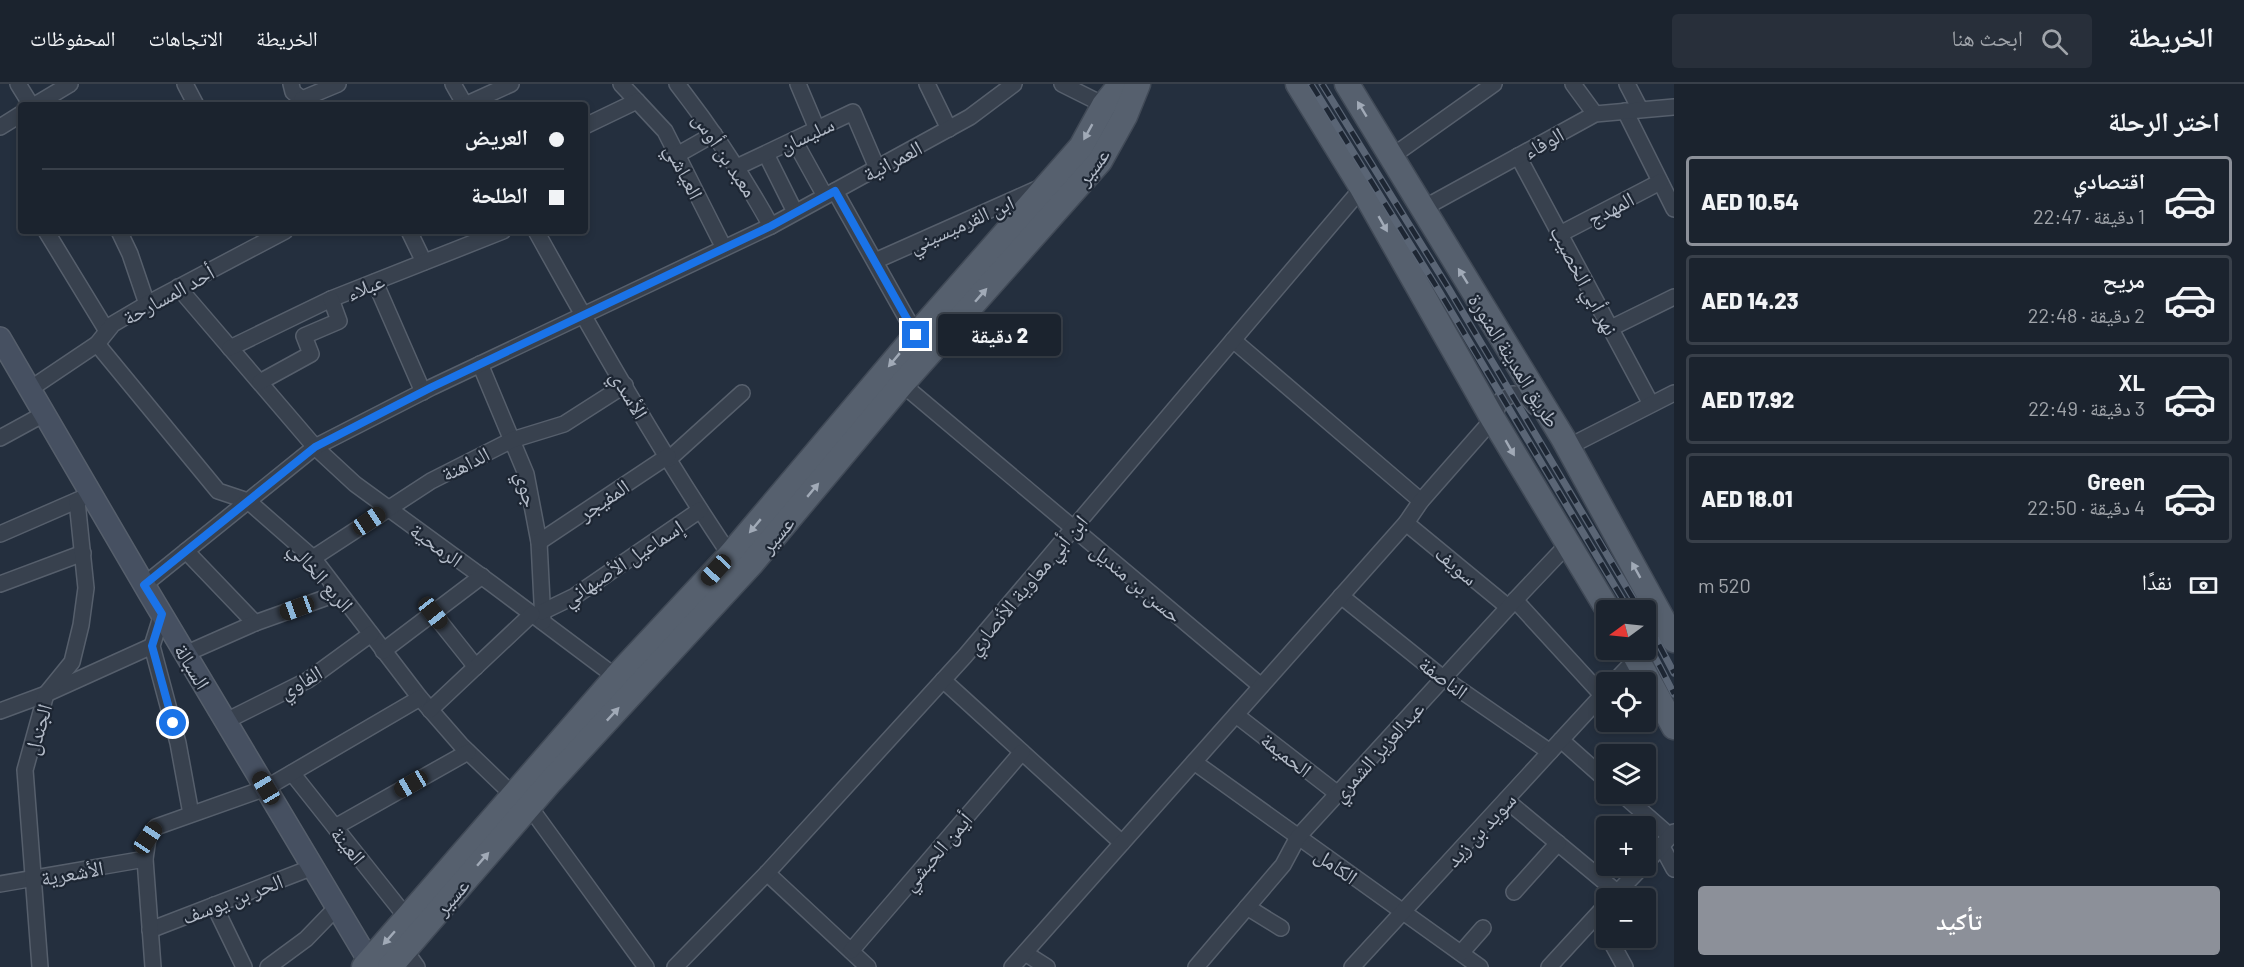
<!DOCTYPE html>
<html lang="ar">
<meta charset="utf-8">
<style>
body{margin:0;font-family:Barlow,"Noto Naskh Arabic",sans-serif;background:#282f3a;color:#f1f3f6;direction:rtl;height:100vh;display:flex;flex-direction:column;font-size:22px;white-space:nowrap}
*{box-sizing:border-box;margin:0}
p{font-size:20px;color:#a0a4aa}
.icon{flex:none;width:33px;height:33px;fill:none;stroke:currentColor;stroke-width:2;stroke-linecap:round;stroke-linejoin:round}
.map{position:relative;flex:1;overflow:hidden;direction:ltr}
.details{display:flex;flex-direction:column;background:#1b232e;width:570px}
.details>*{flex:none}
.hud{position:absolute;left:18px;top:18px;width:570px;height:132px;border-radius:6px;box-shadow:0 3px 9px #0003,0 0 0 2px #39404a;direction:rtl;display:grid;align-content:center;height:132px;padding:0 24px;background:#1b232e}
.needle{width:39px;rotate:255deg}
.controls{position:absolute;left:1596px;top:516px;display:grid;gap:12px}
.controls a{display:grid;place-items:center;width:60px;height:60px;border-radius:6px;background:#1b232e;box-shadow:0 3px 9px #0003,0 0 0 2px #39404a;font-size:30px}
.end{position:absolute;width:27px;height:27px;margin:-14px;border:8px solid #1a73e8;background:#fff;box-shadow:0 0 0 3px #fff}
.from{border-radius:50%}
.bubble{position:absolute;height:42px;border-radius:6px;background:#1b232e;box-shadow:0 3px 9px #0003,0 0 0 2px #39404a;font-size:20px;font-weight:800;line-height:42px;text-align:center;direction:rtl}
.car{position:absolute;width:18px;height:36px;margin:-18px -9px;border-radius:8px;box-shadow:0 0 4px 2px #0007;background:linear-gradient(#222 24%,#8ab4d8 0 40%,#222 0 76%,#8ab4d8 0 86%,#222 0)}
.hud b{display:flex;align-items:center;gap:21px;height:57px;font-size:22px}
.hud b+b{border-top:2px solid #39404a}
.hud i{width:15px;height:15px;background:#f1f3f6}
ul{padding:0;list-style:none}
li{display:flex;align-items:center;gap:18px;height:90px;margin:0 12px 9px;padding:0 12px;border:3px solid #39404a;border-radius:6px}
li div{flex:1}
li b{display:block;font-size:22px}
li em{font-style:normal;font-weight:800}
li.on{border-color:#8c9099}
li>.icon{width:54px;height:54px;stroke-width:1.5}
h2{padding:0 24px;font-size:27px;line-height:72px}
.pay{display:flex;align-items:center;gap:15px;height:66px;padding:0 24px;font-size:22px}
.pay p{margin-inline-start:auto}
.primary-button{display:flex;gap:12px;margin-top:auto;padding:12px 24px}
.primary-button a{flex:1;height:69px;border-radius:6px;background:#8c9099;color:#fff;font-size:24px;font-weight:800;line-height:69px;text-align:center}
header{display:flex;align-items:center;gap:36px;box-sizing:border-box;height:84px;padding:0 30px;background:#1b232e;border-bottom:2px solid #39404a}
header strong{font-size:28px}
nav{display:flex;gap:33px;margin-inline-start:auto;font-size:21px}
.search{width:420px;height:54px;background:#282f3a;display:flex;align-items:center;gap:15px;box-sizing:border-box;padding:0 21px;border-radius:6px;color:#a0a4aa;font-size:22px}
main{display:flex;flex:1;min-height:0}
.map>svg:first-child{display:block}
.lines{fill:none;stroke-linecap:round;stroke-linejoin:round}
.street-casing{stroke:#565f6c;stroke-width:18}
.secondary-casing{stroke:#565f6c;stroke-width:24}
.primary-casing{stroke:#414a57;stroke-width:27}
.street{stroke:#38414e;stroke-width:15}
.secondary{stroke:#465061;stroke-width:21}
.primary{stroke:#56606e;stroke-width:24}
.rail-casing{stroke:#5a6575;stroke-width:7}
.rail{stroke:#1d2633;stroke-width:4.5;stroke-dasharray:14;stroke-linecap:butt}
.oneway{fill:#a1aab7}
.route{stroke:#1a73e8;stroke-width:8}
.labels{text-anchor:middle;dominant-baseline:central;stroke-width:4.5;stroke-linejoin:round;paint-order:stroke}
.street-label{font-size:21px;fill:#b4bcc9;stroke:#1d2633}
</style>
<header>
<strong>الخريطة</strong>
<div class="search"><svg class="icon" aria-label="search" viewBox="0 0 24 24"><circle cx="10" cy="10" r="6"/><path d="M15 15l6 6"/></svg>ابحث هنا</div>
<nav><a>الخريطة</a><a>الاتجاهات</a><a>المحفوظات</a></nav>
</header>
<main>
<section class="details">
<h2>اختر الرحلة</h2>
<ul>
<li class="on"><svg class="icon" aria-label="car" viewBox="0 0 24 24"><path d="M5 17H2v-5l4-1 3-4h7l3 4 3 1v5h-3M9 17h6M6 11h13"/><circle cx="7" cy="17" r="2"/><circle cx="17" cy="17" r="2"/></svg><div><b>اقتصادي</b><p>1 دقيقة · 22:47</p></div><em>AED 10.54</em></li>
<li><svg class="icon" aria-label="car" viewBox="0 0 24 24"><path d="M5 17H2v-5l4-1 3-4h7l3 4 3 1v5h-3M9 17h6M6 11h13"/><circle cx="7" cy="17" r="2"/><circle cx="17" cy="17" r="2"/></svg><div><b>مريح</b><p>2 دقيقة · 22:48</p></div><em>AED 14.23</em></li>
<li><svg class="icon" aria-label="car" viewBox="0 0 24 24"><path d="M5 17H2v-5l4-1 3-4h7l3 4 3 1v5h-3M9 17h6M6 11h13"/><circle cx="7" cy="17" r="2"/><circle cx="17" cy="17" r="2"/></svg><div><b>XL</b><p>3 دقيقة · 22:49</p></div><em>AED 17.92</em></li>
<li><svg class="icon" aria-label="car" viewBox="0 0 24 24"><path d="M5 17H2v-5l4-1 3-4h7l3 4 3 1v5h-3M9 17h6M6 11h13"/><circle cx="7" cy="17" r="2"/><circle cx="17" cy="17" r="2"/></svg><div><b>Green</b><p>4 دقيقة · 22:50</p></div><em>AED 18.01</em></li>
</ul>
<div class="pay"><svg class="icon" aria-label="cash" viewBox="0 0 24 24"><path d="M3 7h18v10H3z"/><circle cx="12" cy="12" r="2"/></svg>نقدًا<p>520 m</p></div>
<div class="primary-button"><a>تأكيد</a></div>
</section>
<div class="map">
<svg width="1674" height="883" viewBox="0 0 1674 883">
<rect width="100%" height="100%" fill="#242f3e"/>
<g class="lines">
<g class="street-casing">
<g id="street">
<polyline points="18,0 31,21"/>
<polyline points="185,0 196,21"/>
<polyline points="291,0 293,8 302,15"/>
<polyline points="453,0 465,21"/>
<polyline points="621,0 637,17"/>
<path d="M 677,0 C 712,45 743,91 771,142"/>
<polyline points="798,0 817,45"/>
<polyline points="927,0 949,45"/>
<polyline points="1062,0 1104,21"/>
<polyline points="1573,0 1595,30"/>
<polyline points="1627,0 1640,25"/>
<polyline points="302,15 338,0"/>
<polyline points="35,21 70,0"/>
<polyline points="465,21 511,0"/>
<polyline points="1625,27 1674,125"/>
<polyline points="585,42 637,17 665,47 724,164"/>
<polyline points="0,43 21,30"/>
<polyline points="794,56 825,112"/>
<polyline points="766,70 795,128"/>
<polyline points="677,71 714,50"/>
<polyline points="1518,72 1651,320"/>
<polyline points="1391,73 1494,0"/>
<polyline points="737,83 853,28 877,84"/>
<polyline points="835,107 916,251"/>
<polyline points="1422,125 1595,30 1674,23"/>
<polyline points="46,147 107,247"/>
<polyline points="119,147 130,170 147,220"/>
<polyline points="409,147 424,178"/>
<path d="M 536,147 C 597,257 660,367 730,471"/>
<polyline points="1560,150 1660,98"/>
<polyline points="875,177 1039,104"/>
<polyline points="375,198 423,308"/>
<polyline points="178,203 315,363 355,400 492,500 616,593"/>
<polyline points="1611,244 1674,213"/>
<polyline points="1233,256 1421,417"/>
<polyline points="97,260 218,407 248,417 313,474 420,614 461,661 513,711"/>
<polyline points="230,264 331,215 503,147"/>
<polyline points="480,280 526,390 539,458 543,538"/>
<polyline points="260,298 311,270 304,252 339,237 331,215"/>
<polyline points="902,300 1261,602"/>
<polyline points="30,305 97,260 113,240 147,220 285,147"/>
<polyline points="0,354 44,330"/>
<polyline points="1564,358 1568,363 1674,309"/>
<polyline points="669,375 742,309"/>
<polyline points="1406,439 1508,523"/>
<polyline points="0,450 85,413"/>
<polyline points="539,458 668,372"/>
<polyline points="186,467 255,539"/>
<polyline points="313,474 431,397 512,356 564,340 625,301"/>
<polyline points="0,500 83,469"/>
<polyline points="144,501 315,363 432,303 771,142 970,33 1014,0"/>
<polyline points="1341,512 1443,594 1550,668"/>
<polyline points="1515,516 1602,611"/>
<polyline points="542,528 575,512 700,426"/>
<polyline points="433,529 476,583"/>
<polyline points="162,530 152,562 178,659 191,730"/>
<polyline points="383,567 482,492"/>
<polyline points="185,570 255,539 339,509"/>
<polyline points="943,596 1122,759"/>
<polyline points="1614,598 1637,574"/>
<polyline points="430,626 532,530"/>
<polyline points="0,627 46,610 152,562"/>
<polyline points="1236,631 1338,710"/>
<polyline points="226,637 308,596 371,550"/>
<polyline points="1561,656 1606,696"/>
<polyline points="1194,678 1480,883"/>
<polyline points="292,689 407,834"/>
<polyline points="1622,710 1670,752"/>
<polyline points="1506,716 1618,809"/>
<polyline points="529,722 646,883"/>
<polyline points="335,743 468,668"/>
<polyline points="1661,761 1674,785"/>
<polyline points="1646,779 1674,748"/>
<polyline points="767,789 868,883"/>
<polyline points="0,800 145,775"/>
<polyline points="1514,808 1558,759"/>
<polyline points="1612,814 1643,782"/>
<polyline points="214,821 244,883"/>
<polyline points="1247,823 1281,844"/>
<polyline points="150,846 313,783"/>
<polyline points="1609,854 1625,883"/>
<polyline points="405,866 417,883"/>
<polyline points="851,867 1022,668"/>
<polyline points="1025,869 1047,883"/>
<polyline points="1461,869 1483,844"/>
<polyline points="40,883 25,686 46,610 72,578 81,541 86,504 77,417"/>
<polyline points="153,883 145,775 148,754 156,743 266,704 420,614"/>
<polyline points="268,883 306,855 337,823"/>
<polyline points="675,883 767,789 965,572 1362,104"/>
<polyline points="1012,883 1406,439 1421,417 1493,335 1500,317 1513,310 1525,311 1535,323"/>
<polyline points="1196,883 1283,781 1298,753 1515,516 1568,460"/>
<polyline points="1352,883 1606,607"/>
<polyline points="1549,883 1606,821"/>
</g>
</g>
<g class="secondary-casing">
<polyline id="secondary" points="0,254 149,509 369,877"/>
</g>
<g class="primary-casing">
<g id="primary">
<polyline points="1298,0 1362,104 1493,335 1608,526"/>
<polyline points="1347,0 1563,354 1674,556"/>
<polyline points="1632,566 1674,643"/>
<polyline points="364,883 616,593 730,471 916,251 1081,63 1104,21 1121,0"/>
<polyline points="390,883 551,697 752,479 902,300 1100,77 1125,32 1138,0"/>
</g>
</g>
<use href="#street" class="street"/>
<use href="#secondary" class="secondary"/>
<use href="#primary" class="primary"/>
<g class="rail-casing">
<g id="rail">
<polyline points="1311,0 1439,207 1629,526"/>
<polyline points="1322,0 1449,205 1640,526"/>
<polyline points="1646,536 1674,589"/>
<polyline points="1646,556 1674,610"/>
</g>
</g>
<use href="#rail" class="rail"/>
</g>
<defs><path id="oneway-solid" d="M-6-.8H1V-3.2L6.5 0L1 3.2V.8H-6Z" transform="scale(1.5)"/></defs>
<g class="oneway">
<use href="#oneway-solid" transform="translate(1362 25) rotate(-121)"/>
<use href="#oneway-solid" transform="translate(1088 48) rotate(119)"/>
<use href="#oneway-solid" transform="translate(1383 140) rotate(60)"/>
<use href="#oneway-solid" transform="translate(1463 192) rotate(-122)"/>
<use href="#oneway-solid" transform="translate(981 211) rotate(-49)"/>
<use href="#oneway-solid" transform="translate(894 276) rotate(130)"/>
<use href="#oneway-solid" transform="translate(1510 364) rotate(60)"/>
<use href="#oneway-solid" transform="translate(813 406) rotate(-50)"/>
<use href="#oneway-solid" transform="translate(755 442) rotate(130)"/>
<use href="#oneway-solid" transform="translate(1636 486) rotate(-119)"/>
<use href="#oneway-solid" transform="translate(613 630) rotate(-47)"/>
<use href="#oneway-solid" transform="translate(483 775) rotate(-49)"/>
<use href="#oneway-solid" transform="translate(389 854) rotate(131)"/>
</g>
<g class="lines">
<polyline class="route" points="173,639 152,562 162,530 144,501 315,363 432,303 771,142 835,107 916,251"/>
</g>
<g class="labels">
<g class="street-label">
<text transform="translate(806 50) rotate(-25)">سليسان</text>
<text transform="translate(1543 58) rotate(-29)">الوفاء</text>
<text transform="translate(726 70) rotate(56)">معبد بن أوس</text>
<text transform="translate(892 76) rotate(-28)">العمرانية</text>
<text transform="translate(1092 82) rotate(-53)">عسير</text>
<text transform="translate(685 87) rotate(63)">العياشي</text>
<text transform="translate(1610 124) rotate(-28)">المهدج</text>
<text transform="translate(961 139) rotate(-24)">ابن القرميسيني</text>
<text transform="translate(1585 196) rotate(62)">نهر أبي الخصيب</text>
<text transform="translate(365 202) rotate(-22)">عبلاء</text>
<text transform="translate(168 210) rotate(-29)">أحد المسارحة</text>
<text transform="translate(1515 276) rotate(58)">طريق المدينة المنورة</text>
<text transform="translate(630 310) rotate(59)">الأسدي</text>
<text transform="translate(465 379) rotate(-27)">الداهنة</text>
<text transform="translate(528 405) rotate(76)">جوي</text>
<text transform="translate(603 415) rotate(-34)">المفيجر</text>
<text transform="translate(776 450) rotate(-50)">عسير</text>
<text transform="translate(437 460) rotate(36)">الرمحية</text>
<text transform="translate(622 478) rotate(-33)">إسماعيل الأصبهاني</text>
<text transform="translate(1457 481) rotate(40)">سويف</text>
<text transform="translate(322 492) rotate(49)">الربع الخالي</text>
<text transform="translate(1137 498) rotate(40)">حسن بن منديل</text>
<text transform="translate(1026 500) rotate(-50)">ابن أبي معاوية الأنصاري</text>
<text transform="translate(193 582) rotate(59)">السبالة</text>
<text transform="translate(1444 593) rotate(37)">الناصفة</text>
<text transform="translate(300 597) rotate(-30)">الفاوي</text>
<text transform="translate(37 645) rotate(-74)">الجندل</text>
<text transform="translate(1377 667) rotate(-48)">عبدالعزيز الشمري</text>
<text transform="translate(1287 670) rotate(38)">الحميمة</text>
<text transform="translate(1480 745) rotate(-47)">سويد بن زيد</text>
<text transform="translate(349 761) rotate(51)">العينة</text>
<text transform="translate(936 767) rotate(-49)">أيمن الحبشي</text>
<text transform="translate(1337 781) rotate(36)">الكامل</text>
<text transform="translate(72 788) rotate(-10)">الأشعرية</text>
<text transform="translate(451 812) rotate(-49)">عسير</text>
<text transform="translate(232 814) rotate(-21)">الحر بن يوسف</text>
</g>
</g>
</svg>
<div class="controls">
<a><svg class="needle" viewBox="-14 -14 28 28"><path d="M0-13l5 13h-10z" fill="#e53935"/><path d="M0 13l5-13h-10z" fill="#a0a4aa"/></svg></a>
<a><svg class="icon" aria-label="locate" viewBox="0 0 24 24"><circle cx="12" cy="12" r="6"/><path d="M12 2v4M12 18v4M2 12h4M18 12h4"/></svg></a>
<a><svg class="icon" aria-label="layers" viewBox="0 0 24 24"><path d="M12 4l9 5-9 5-9-5zM3 14l9 5 9-5"/></svg></a>
<a>+</a>
<a>−</a>
</div>
<i class="end from" style="left:173px;top:639px"></i>
<i class="end" style="left:916px;top:251px"></i>
<div class="bubble" style="left:938px;top:230px;width:123px">2 دقيقة</div>
<i class="car" style="left:369px;top:437px;rotate:56deg"></i>
<i class="car" style="left:716px;top:486px;rotate:223deg"></i>
<i class="car" style="left:297px;top:524px;rotate:250deg"></i>
<i class="car" style="left:433px;top:529px;rotate:142deg"></i>
<i class="car" style="left:411px;top:700px;rotate:240deg"></i>
<i class="car" style="left:266px;top:704px;rotate:329deg"></i>
<i class="car" style="left:148px;top:754px;rotate:34deg"></i>
<div class="hud">
<b><i class="from"></i>العريض</b>
<b><i></i>الطلحة</b>
</div>
</div>
</main>
